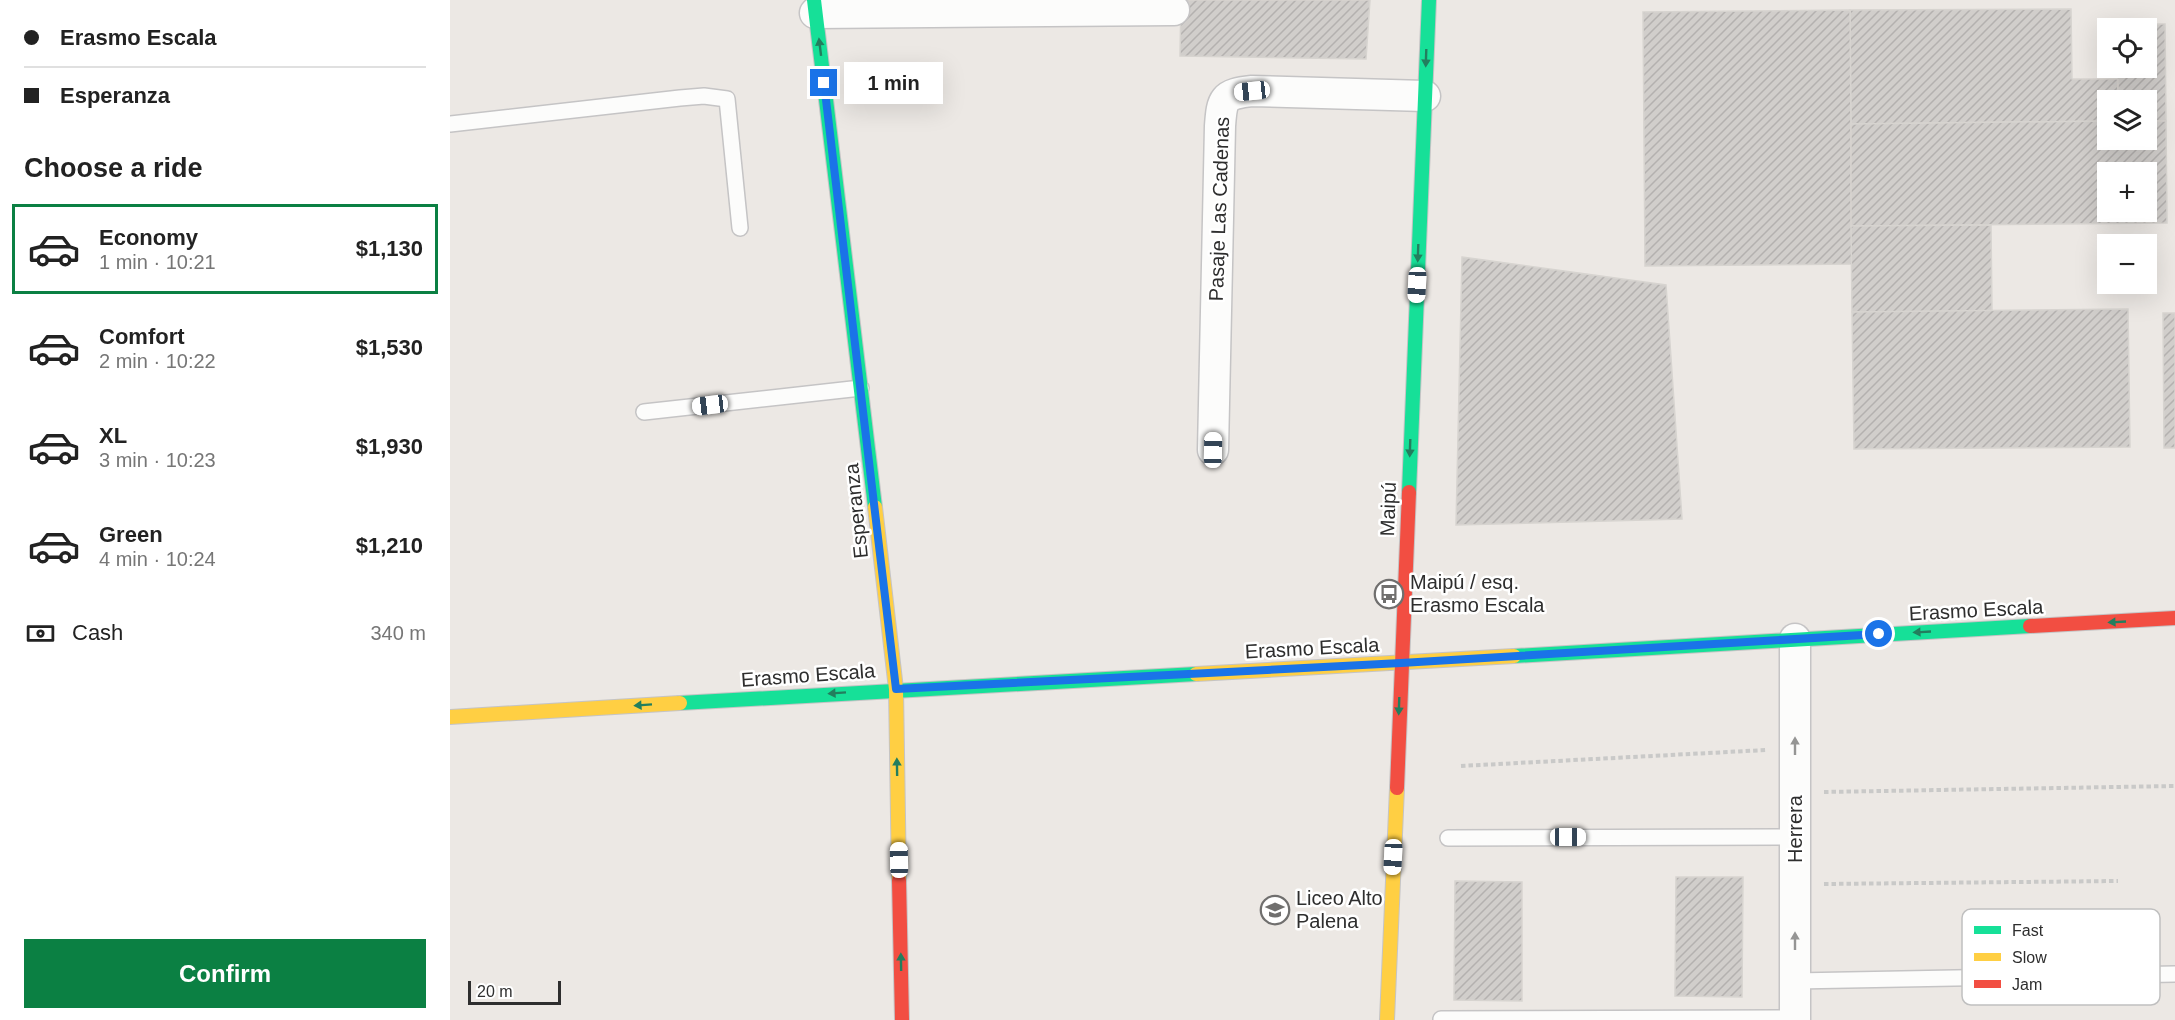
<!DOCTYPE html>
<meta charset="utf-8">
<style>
body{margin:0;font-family:Helvetica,sans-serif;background:#f6f6f6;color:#222;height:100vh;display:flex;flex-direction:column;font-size:22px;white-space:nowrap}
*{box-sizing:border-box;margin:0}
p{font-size:20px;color:#767676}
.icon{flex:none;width:33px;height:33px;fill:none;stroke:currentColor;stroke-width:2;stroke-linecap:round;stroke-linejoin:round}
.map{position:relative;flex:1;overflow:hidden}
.side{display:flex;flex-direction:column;background:#fff;width:450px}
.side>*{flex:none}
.banner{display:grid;align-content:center;height:132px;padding:0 24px;background:#fff}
.tools{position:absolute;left:1647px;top:18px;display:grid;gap:12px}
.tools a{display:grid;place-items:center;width:60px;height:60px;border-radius:0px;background:#fff;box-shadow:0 6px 24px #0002;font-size:30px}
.scale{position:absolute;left:18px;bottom:15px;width:93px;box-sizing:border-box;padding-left:6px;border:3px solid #2e2e2e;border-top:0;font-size:16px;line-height:21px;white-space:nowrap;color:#2e2e2e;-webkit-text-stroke:4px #fff;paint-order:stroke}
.end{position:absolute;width:27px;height:27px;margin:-14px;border:8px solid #1a73e8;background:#fff;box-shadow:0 0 0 3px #fff}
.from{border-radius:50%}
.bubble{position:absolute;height:42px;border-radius:0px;background:#fff;box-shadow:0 6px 24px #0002;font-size:20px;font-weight:700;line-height:42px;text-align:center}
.car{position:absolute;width:18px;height:36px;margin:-18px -9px;border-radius:8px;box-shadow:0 0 4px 2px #0007;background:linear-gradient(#fff 24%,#345 0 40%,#fff 0 76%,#345 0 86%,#fff 0)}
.banner b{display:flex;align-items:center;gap:21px;height:57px;font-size:22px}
.banner b+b{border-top:2px solid #e0e0e0}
.banner i{width:15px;height:15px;background:#222}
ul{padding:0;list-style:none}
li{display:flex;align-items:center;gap:18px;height:90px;margin:0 12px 9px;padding:0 12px;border:3px solid transparent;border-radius:0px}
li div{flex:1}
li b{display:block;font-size:22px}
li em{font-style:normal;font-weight:700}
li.active{border-color:#0b8043}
li>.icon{width:54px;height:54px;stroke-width:1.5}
h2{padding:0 24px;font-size:27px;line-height:72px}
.pay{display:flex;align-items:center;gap:15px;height:66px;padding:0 24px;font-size:22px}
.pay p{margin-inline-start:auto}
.action{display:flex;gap:12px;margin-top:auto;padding:12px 24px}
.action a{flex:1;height:69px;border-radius:0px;background:#0b8043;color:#fff;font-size:24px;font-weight:700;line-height:69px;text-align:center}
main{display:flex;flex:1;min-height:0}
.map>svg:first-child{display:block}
.building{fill:url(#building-hatch);stroke:#d7d4d0;stroke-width:1.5;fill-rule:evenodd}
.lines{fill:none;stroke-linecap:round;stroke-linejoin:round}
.lane-casing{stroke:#c5c4c5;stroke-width:18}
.street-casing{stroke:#c5c4c5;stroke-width:33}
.fast-casing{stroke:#c5c4c5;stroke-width:16}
.slow-casing{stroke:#c5c4c5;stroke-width:16}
.jam-casing{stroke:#c5c4c5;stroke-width:16}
.path{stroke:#c9c9c8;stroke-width:4;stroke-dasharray:4.5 3;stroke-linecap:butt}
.lane{stroke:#fcfcfb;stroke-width:15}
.street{stroke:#fcfcfb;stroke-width:30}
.fast{stroke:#16e098;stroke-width:14}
.slow{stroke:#ffcf43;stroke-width:14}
.jam{stroke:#f24e42;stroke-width:14}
.oneway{fill:#237e5e}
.oneway2{fill:#959594}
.route{stroke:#1a73e8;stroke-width:8}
.labels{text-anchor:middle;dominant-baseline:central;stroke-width:5;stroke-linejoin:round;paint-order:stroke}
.street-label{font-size:20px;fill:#2e2e2e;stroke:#fff}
.poi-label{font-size:20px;fill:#2e2e2e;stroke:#fff;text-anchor:start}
.key{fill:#fff;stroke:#c0c0c0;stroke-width:1.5}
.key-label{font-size:16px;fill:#2e2e2e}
</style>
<main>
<section class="side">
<div class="banner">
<b><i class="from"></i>Erasmo Escala</b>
<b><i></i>Esperanza</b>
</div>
<h2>Choose a ride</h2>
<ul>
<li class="active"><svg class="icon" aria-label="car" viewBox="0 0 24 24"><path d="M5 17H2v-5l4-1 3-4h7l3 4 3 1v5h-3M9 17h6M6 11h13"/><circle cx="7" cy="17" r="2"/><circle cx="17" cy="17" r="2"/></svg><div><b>Economy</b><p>1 min · 10:21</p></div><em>$1,130</em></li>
<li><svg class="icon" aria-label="car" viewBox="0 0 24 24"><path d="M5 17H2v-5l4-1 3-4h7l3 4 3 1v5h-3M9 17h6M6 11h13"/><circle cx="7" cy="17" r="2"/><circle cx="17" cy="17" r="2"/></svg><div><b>Comfort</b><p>2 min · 10:22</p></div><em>$1,530</em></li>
<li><svg class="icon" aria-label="car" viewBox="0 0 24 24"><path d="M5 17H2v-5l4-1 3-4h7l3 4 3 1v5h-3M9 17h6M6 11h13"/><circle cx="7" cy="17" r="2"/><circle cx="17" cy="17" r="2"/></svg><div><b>XL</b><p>3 min · 10:23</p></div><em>$1,930</em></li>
<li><svg class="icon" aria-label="car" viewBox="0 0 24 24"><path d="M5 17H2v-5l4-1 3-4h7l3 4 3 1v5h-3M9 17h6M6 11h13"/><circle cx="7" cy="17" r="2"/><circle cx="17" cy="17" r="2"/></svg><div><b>Green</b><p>4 min · 10:24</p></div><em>$1,210</em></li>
</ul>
<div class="pay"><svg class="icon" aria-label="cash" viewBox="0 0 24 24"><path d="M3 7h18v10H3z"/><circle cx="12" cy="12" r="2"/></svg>Cash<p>340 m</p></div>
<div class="action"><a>Confirm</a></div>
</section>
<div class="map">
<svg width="1725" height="1020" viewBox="0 0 1725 1020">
<defs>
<pattern id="building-hatch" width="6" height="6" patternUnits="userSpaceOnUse" patternTransform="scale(1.5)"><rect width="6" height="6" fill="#d1cecb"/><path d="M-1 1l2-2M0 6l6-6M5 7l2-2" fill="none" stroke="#b4b1af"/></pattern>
</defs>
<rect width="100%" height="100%" fill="#ece8e4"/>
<g class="building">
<polygon points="731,0 920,0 916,59 730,56"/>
<polygon points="1621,9 1622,79 1668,79 1668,100 1658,100 1658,121 1401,124 1400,10"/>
<polygon points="1400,10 1402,264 1195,266 1193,12"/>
<polygon points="1667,24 1715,24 1716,121 1696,121 1696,100 1668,100 1668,68 1696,68 1696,28 1667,28"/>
<path d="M 1658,121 L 1658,140 L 1696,140 L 1696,121 L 1716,121 L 1717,223 L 1401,226 L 1401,124 ZM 1658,172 L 1696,172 L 1696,212 L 1658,212 Z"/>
<polygon points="1541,225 1542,311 1402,312 1401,226"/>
<polygon points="1012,257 1216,285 1232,519 1006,525"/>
<polygon points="1678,309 1680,447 1404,449 1402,312"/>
<polygon points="1713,313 1725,313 1725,448 1714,448"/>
<polygon points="1226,877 1293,877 1292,997 1225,996"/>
<polygon points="1005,881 1072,882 1072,1001 1004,1000"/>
</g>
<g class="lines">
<g class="lane-casing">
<g id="lane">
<polyline points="0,124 230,98 254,96 277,99 290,228"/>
<polyline points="194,412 411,388"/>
<polyline points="998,838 1345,837"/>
<polyline points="1345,981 1725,974"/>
<polyline points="991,1019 1345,1018"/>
</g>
</g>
<g class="street-casing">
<g id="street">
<polyline points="365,13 724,10"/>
<path d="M 763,450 L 770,126 C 772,99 773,94 802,91 L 975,96"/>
<polyline points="1345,639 1345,1020"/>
</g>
</g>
<g class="fast-casing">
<g id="fast">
<polyline points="364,0 425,507"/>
<polyline points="959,492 979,0"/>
<polyline points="1064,656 1580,626"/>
<polyline points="230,703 746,674"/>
</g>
</g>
<g class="slow-casing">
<g id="slow">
<polyline points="425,507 446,689 449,880"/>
<polyline points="746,674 1064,656"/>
<polyline points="0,717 230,703"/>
<polyline points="937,1020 947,788"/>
</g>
</g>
<g class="jam-casing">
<g id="jam">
<polyline points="1580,626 1725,618"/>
<polyline points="947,788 959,492"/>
<polyline points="449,880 452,1020"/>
</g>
</g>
<g class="path">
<polyline points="1011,766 1316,750"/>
<polyline points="1374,792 1724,786"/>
<polyline points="1374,884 1668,881"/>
</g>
<use href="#lane" class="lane"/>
<use href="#street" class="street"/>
<use href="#fast" class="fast"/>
<use href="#slow" class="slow"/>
<use href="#jam" class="jam"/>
</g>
<defs><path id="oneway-solid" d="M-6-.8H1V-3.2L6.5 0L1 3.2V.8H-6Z" transform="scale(1.5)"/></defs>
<g class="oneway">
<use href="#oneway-solid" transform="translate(370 47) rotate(-97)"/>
<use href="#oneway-solid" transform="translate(976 58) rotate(92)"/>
<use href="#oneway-solid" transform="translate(968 253) rotate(92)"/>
<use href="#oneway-solid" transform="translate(960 448) rotate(92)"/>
<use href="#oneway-solid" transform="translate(1667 622) rotate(177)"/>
<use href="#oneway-solid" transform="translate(1472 632) rotate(177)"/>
<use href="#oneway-solid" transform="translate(387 693) rotate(176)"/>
<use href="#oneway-solid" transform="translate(193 705) rotate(176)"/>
<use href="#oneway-solid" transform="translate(949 706) rotate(92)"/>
<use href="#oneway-solid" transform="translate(447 767) rotate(-91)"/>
<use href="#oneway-solid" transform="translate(451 962) rotate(-91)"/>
</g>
<g class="oneway2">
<use href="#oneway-solid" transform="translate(1345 746) rotate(-90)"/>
<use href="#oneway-solid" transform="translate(1345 941) rotate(-90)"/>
</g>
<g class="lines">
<polyline class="route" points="374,83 446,689 951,663 1429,634"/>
</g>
<defs>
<g id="bus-ring" transform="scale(1.5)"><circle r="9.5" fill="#fff" stroke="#706f6e" stroke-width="1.5"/><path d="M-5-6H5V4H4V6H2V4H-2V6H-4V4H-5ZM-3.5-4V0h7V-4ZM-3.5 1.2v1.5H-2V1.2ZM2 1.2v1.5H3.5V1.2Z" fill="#706f6e"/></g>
<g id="school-ring" transform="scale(1.5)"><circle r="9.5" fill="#fff" stroke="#706f6e" stroke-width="1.5"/><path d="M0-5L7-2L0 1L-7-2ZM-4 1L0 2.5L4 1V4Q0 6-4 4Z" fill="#706f6e"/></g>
</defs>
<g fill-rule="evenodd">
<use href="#bus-ring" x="939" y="594"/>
<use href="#school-ring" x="825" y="910"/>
</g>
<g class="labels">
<g class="street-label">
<text transform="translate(769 209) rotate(-88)">Pasaje Las Cadenas</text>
<text transform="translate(938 509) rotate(-88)">Maipú</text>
<text transform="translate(406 511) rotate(-96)">Esperanza</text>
<text transform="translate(1526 610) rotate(-3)">Erasmo Escala</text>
<text transform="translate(862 648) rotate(-3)">Erasmo Escala</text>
<text transform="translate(358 675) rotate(-4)">Erasmo Escala</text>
<text transform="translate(1345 829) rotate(-90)">Herrera</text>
</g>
<g class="poi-label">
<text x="960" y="582">Maipú / esq.<tspan x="960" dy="23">Erasmo Escala</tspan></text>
<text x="846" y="898">Liceo Alto<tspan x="846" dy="23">Palena</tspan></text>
</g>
</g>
<rect x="1512" y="909" width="198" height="96" rx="9" class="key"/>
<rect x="1524" y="926" width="27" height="8" fill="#16e098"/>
<rect x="1524" y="953" width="27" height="8" fill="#ffcf43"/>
<rect x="1524" y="980" width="27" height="8" fill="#f24e42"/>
<g class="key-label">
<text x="1562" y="936">Fast</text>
<text x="1562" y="963">Slow</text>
<text x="1562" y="990">Jam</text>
</g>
</svg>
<div class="tools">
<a><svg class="icon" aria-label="locate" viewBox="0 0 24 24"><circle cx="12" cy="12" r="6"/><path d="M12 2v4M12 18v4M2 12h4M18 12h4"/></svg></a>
<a><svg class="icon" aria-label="layers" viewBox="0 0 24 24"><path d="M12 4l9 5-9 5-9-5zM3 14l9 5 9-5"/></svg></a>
<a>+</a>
<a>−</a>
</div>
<div class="scale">20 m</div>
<i class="end from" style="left:1429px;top:634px"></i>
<i class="end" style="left:374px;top:83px"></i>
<div class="bubble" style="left:394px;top:62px;width:99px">1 min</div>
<i class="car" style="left:802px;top:91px;rotate:264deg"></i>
<i class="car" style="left:967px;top:285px;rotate:183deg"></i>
<i class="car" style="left:260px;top:405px;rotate:263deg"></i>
<i class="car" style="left:763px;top:450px;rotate:1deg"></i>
<i class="car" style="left:1118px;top:837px;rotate:90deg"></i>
<i class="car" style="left:943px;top:857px;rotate:183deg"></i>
<i class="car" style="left:449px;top:860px;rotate:359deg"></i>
</div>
</main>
